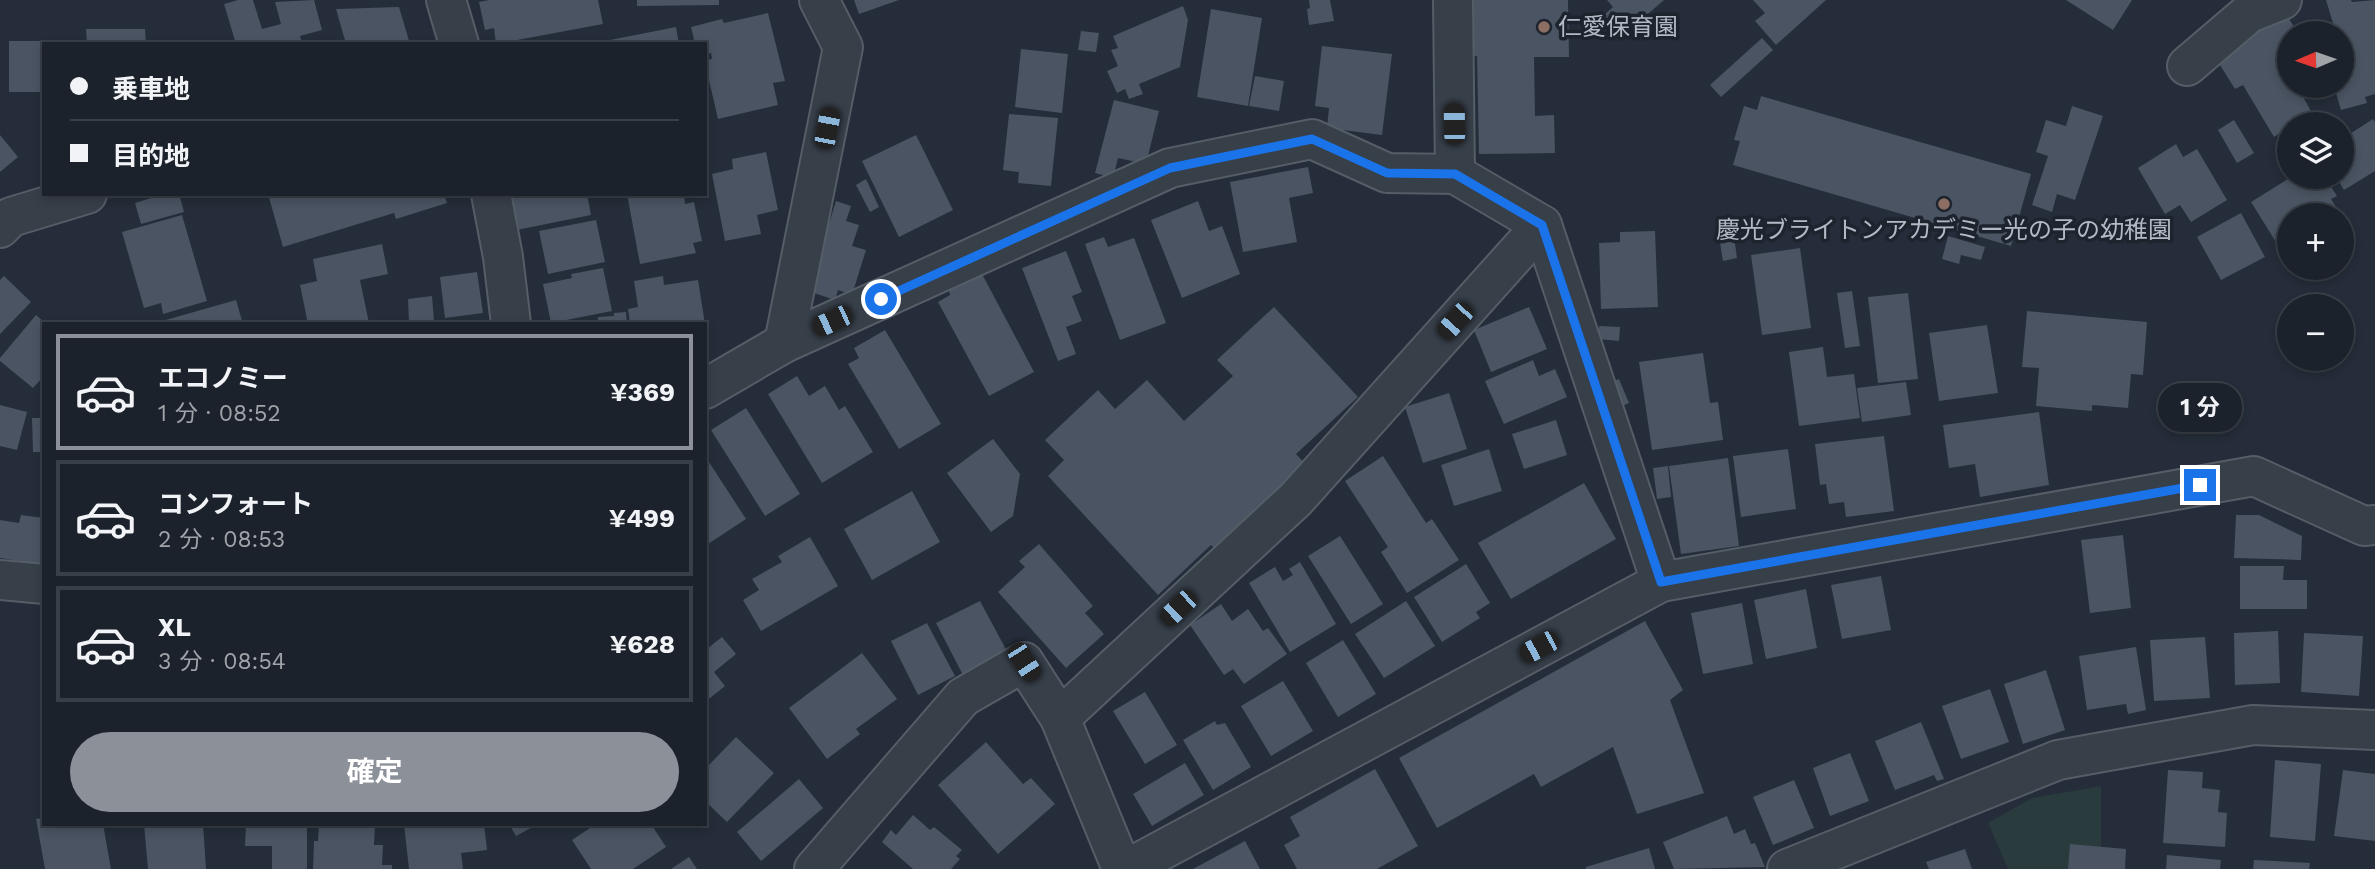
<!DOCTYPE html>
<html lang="ja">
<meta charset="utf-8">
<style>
body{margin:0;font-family:"Work Sans","Noto Sans JP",sans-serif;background:#242a33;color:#f1f3f6;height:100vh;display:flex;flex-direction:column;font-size:26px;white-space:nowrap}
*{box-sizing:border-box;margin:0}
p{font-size:23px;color:#a0a4a9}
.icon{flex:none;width:38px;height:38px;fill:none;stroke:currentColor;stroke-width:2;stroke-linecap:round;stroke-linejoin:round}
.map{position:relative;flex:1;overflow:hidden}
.panel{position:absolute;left:42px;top:322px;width:665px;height:504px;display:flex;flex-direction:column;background:#1b222b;border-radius:0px;box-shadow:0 4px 10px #0003,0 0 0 2px #393f47}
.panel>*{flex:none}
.top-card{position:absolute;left:42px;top:42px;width:665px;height:154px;border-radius:0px;box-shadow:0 4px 10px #0003,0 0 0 2px #393f47;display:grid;align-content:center;height:154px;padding:0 28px;background:#1b222b}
.needle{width:46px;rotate:268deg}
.buttons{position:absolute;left:2277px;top:21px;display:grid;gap:14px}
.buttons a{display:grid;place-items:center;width:77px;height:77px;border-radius:50%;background:#1b222b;box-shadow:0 4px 10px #0003,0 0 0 2px #393f47;font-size:35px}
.end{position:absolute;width:32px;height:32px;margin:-16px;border:9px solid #1a73e8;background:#fff;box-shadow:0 0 0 4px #fff}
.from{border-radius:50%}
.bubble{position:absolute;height:49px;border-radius:24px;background:#1b222b;box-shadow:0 4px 10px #0003,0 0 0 2px #393f47;font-size:23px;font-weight:700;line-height:49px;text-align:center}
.car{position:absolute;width:21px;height:42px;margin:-21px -10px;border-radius:9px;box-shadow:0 0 5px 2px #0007;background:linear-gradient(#222 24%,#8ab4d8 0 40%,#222 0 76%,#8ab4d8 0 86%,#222 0)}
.top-card b{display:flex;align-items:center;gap:24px;height:66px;font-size:26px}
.top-card b+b{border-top:2px solid #393f47}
.top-card i{width:18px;height:18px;background:#f1f3f6}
ul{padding:12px 0 0;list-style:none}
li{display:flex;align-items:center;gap:21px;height:116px;margin:0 14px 10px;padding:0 14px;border:4px solid #393f47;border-radius:0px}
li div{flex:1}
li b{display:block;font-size:26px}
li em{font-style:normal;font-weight:700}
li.current{border-color:#8c9099}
li>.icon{width:63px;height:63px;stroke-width:1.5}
.button{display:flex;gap:14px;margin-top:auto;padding:14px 28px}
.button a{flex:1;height:80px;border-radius:42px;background:#8c9099;color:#fff;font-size:28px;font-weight:700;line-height:80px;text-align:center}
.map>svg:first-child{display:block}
.green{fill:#293b3c}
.building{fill:#4a5462}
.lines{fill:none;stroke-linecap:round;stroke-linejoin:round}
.minor-casing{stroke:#555d67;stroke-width:42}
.minor{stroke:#373f49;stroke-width:38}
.route{stroke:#1a73e8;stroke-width:9}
.education-dot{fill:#8d6e63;stroke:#1d242e;stroke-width:2.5}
.labels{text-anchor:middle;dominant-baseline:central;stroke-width:7;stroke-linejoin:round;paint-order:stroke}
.poi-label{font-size:24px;fill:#b2bac5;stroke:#1d242e;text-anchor:start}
</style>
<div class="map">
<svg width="2375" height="869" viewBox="0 0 2375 869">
<rect width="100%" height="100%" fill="#242d39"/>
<polygon class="green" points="2101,786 2101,869 2008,869 1988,823 2032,798"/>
<g class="building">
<polygon points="238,0 253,0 262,29 281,24 275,2 314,0 322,30 300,36 302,44 236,44 224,4"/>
<polygon points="489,0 598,0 603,24 496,44 494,28 485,30 479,2"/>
<polygon points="637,0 719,0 719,5 637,6"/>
<polygon points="854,0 899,0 859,14"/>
<polygon points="1309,0 1330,0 1334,21 1309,25 1307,9 1310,8"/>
<polygon points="1473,0 1568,0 1569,57 1534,57 1535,116 1554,115 1555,153 1479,154 1477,56 1469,56 1467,19 1473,19"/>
<polygon points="1607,0 1664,0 1618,40 1601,18 1613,7"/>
<polygon points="1753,0 1826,0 1776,45 1755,21 1765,13"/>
<polygon points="2066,0 2132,0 2113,30"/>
<polygon points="2326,0 2351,0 2352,2 2375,0 2375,94 2365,97 2367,103 2341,110 2334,86 2342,86 2342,73 2348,72 2342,51 2342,33 2336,33"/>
<polygon points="1183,6 1188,20 1180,67 1139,84 1143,94 1129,99 1125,89 1117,93 1107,71 1118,66 1111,50 1118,48 1113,36"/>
<polygon points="399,7 410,44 346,44 336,9"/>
<polygon points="1211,9 1262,18 1248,106 1197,97"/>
<polygon points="2284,11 2298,33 2289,33 2289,40 2278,46 2289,65 2289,86 2311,86 2301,93 2312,113 2294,124 2289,124 2289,127 2274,137 2243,85 2235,89 2213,54"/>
<polygon points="768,13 785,81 773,83 778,105 718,119 708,76 705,77 705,60 712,59 711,53 705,55 705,44 695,44 691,27 722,19 724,23"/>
<polygon points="676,27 679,44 606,44 605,41"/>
<polygon points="86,29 145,29 146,44 87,44"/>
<polygon points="1081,31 1099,33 1096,52 1078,50"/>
<polygon points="1762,38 1773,50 1721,97 1710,85"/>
<polygon points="9,41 60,41 60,44 44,44 44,92 9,92"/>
<polygon points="1322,46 1392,54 1382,135 1327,128 1329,108 1315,106"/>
<polygon points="1021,49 1068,54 1062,113 1015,107"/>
<polygon points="1255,76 1284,81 1279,111 1249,106"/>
<polygon points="1761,96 2031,174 2011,246 1733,165 1740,141 1734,140 1744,106 1757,110"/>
<polygon points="1114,100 1159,111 1146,164 1118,158 1113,178 1095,173"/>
<polygon points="2072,106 2103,116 2075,200 2057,194 2052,212 2032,205 2048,156 2036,152 2046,120 2066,126"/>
<polygon points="1009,114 1058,118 1051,186 1018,183 1019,172 1003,170"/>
<polygon points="2373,119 2375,122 2375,171 2344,190 2336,177 2342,177 2342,139"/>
<polygon points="2234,120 2254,153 2237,163 2218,130"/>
<polygon points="0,135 18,157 0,172"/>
<polygon points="916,135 953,210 899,237 862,161"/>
<polygon points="2176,144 2183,157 2197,149 2227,200 2191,222 2180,205 2165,214 2138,168"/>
<polygon points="766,152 778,210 757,215 761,234 725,241 712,174 733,169 732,159"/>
<polygon points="1308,167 1313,193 1289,198 1297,242 1243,252 1230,182"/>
<polygon points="2291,177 2325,177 2337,196 2331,199 2341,215 2289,215 2289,263 2251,202"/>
<polygon points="866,179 879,207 870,212 856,185"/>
<polygon points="164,194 179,194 184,212 141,224 135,203"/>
<polygon points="268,194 444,194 447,203 396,219 394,213 283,247"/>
<polygon points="510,194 587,194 591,215 507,232"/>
<polygon points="627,194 684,194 685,204 694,202 702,241 693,243 696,253 640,264"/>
<polygon points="836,201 851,206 846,221 859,225 852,246 866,250 852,295 838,290 835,300 808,291"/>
<polygon points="1198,201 1209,231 1222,226 1240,274 1182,298 1151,220"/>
<polygon points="2241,213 2265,257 2221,280 2197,237"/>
<polygon points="182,215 207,301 163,314 161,303 144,308 122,232"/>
<polygon points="596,220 605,262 548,274 539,231"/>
<polygon points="1733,229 1737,258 1723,261 1718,231"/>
<polygon points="1655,231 1658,307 1601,309 1599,243 1620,242 1620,232"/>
<polygon points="1948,236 1985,247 1981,260 1961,255 1959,264 1942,259"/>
<polygon points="1104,237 1108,247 1134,238 1166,323 1120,340 1085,244"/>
<polygon points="382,244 388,274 360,280 369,323 308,324 300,285 317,281 313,259"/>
<polygon points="1800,248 1811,328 1762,335 1751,255"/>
<polygon points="1066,251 1082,292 1072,296 1082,321 1066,327 1076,354 1058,361 1022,268"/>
<polygon points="603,268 612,311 551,323 543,284 572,278 571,274"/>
<polygon points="477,272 483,313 445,318 440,277"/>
<polygon points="982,274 1034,372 989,396 938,302 950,295 949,291"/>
<polygon points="4,276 31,302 0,334 0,280"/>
<polygon points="663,276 664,285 698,280 705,324 630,324 628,309 638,307 634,281"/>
<polygon points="1852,291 1860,346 1845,348 1837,293"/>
<polygon points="1908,293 1918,379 1878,383 1868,297"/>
<polygon points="432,296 434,321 409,322 408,299"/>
<polygon points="236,300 243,324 155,324 155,323"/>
<polygon points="1274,307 1358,397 1296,454 1306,465 1218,552 1211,545 1158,595 1048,476 1064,460 1045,440 1098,390 1115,409 1147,380 1184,421 1233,376 1217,360"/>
<polygon points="1529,307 1547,349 1491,372 1474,330"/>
<polygon points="2027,311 2147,322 2143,375 2131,374 2128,408 2092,405 2092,411 2036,406 2039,368 2022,367"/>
<polygon points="626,312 627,324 598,324 598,317 614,316 614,313"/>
<polygon points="36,315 46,324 44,324 44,376 33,388 0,361 0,358"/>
<polygon points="1987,325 1998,393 1939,401 1929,333"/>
<polygon points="1599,326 1620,327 1619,341 1598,339"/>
<polygon points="885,330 941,424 899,449 848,364 859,358 854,348"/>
<polygon points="1823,347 1827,377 1854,374 1860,418 1799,426 1789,352"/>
<polygon points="1703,353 1710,403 1718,402 1723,440 1652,450 1639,362"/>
<polygon points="1533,360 1539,376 1555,369 1567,397 1504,424 1485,381"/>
<polygon points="797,376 809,396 825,386 839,410 845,406 873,452 822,483 768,394"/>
<polygon points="1619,379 1629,403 1620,407 1610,383"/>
<polygon points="1906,382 1911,415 1862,422 1857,388"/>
<polygon points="1449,393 1467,449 1423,463 1405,407"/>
<polygon points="0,405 27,412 17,450 0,446"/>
<polygon points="746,408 800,494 765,516 711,430"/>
<polygon points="2039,412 2049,485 1980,497 1975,464 1949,468 1943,425"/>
<polygon points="32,418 44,418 44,452 33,452"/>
<polygon points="1556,420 1567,455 1524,469 1512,434"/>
<polygon points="1884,436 1894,511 1846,517 1844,502 1829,504 1826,484 1820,485 1815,444"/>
<polygon points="993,439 1020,474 1013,516 991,532 947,473"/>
<polygon points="1489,449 1502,491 1454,506 1441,465"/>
<polygon points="1788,449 1796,509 1741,517 1733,456"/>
<polygon points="705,456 746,519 705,546"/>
<polygon points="1383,456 1426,523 1432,519 1459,560 1407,593 1381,552 1388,547 1345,481"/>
<polygon points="1728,458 1739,546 1681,554 1669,466"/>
<polygon points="1668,466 1671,497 1657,499 1653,468"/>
<polygon points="1584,483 1616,539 1511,599 1478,543"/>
<polygon points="912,491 940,542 872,580 844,529"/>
<polygon points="21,515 44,518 44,565 0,558 0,520 19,523"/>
<polygon points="2236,515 2259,515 2302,536 2301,560 2234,558"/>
<polygon points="2123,535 2131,608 2090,613 2081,540"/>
<polygon points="1340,536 1383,604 1351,624 1308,556"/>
<polygon points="810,537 838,586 761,631 743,600 759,590 752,579 782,562 778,556"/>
<polygon points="1039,544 1093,606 1085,613 1104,634 1066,668 998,592 1025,567 1019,561"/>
<polygon points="1300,562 1336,624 1290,652 1249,583 1275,567 1283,581 1293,575 1289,569"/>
<polygon points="1466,564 1490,603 1476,612 1480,618 1442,642 1414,597"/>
<polygon points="2240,566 2284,566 2283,580 2307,580 2307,609 2240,609"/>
<polygon points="1881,576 1891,630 1842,639 1831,585"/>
<polygon points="1806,589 1817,648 1766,659 1754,600"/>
<polygon points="980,601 1009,655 965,679 936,623"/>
<polygon points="1406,601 1435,646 1384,678 1355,634"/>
<polygon points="1742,603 1753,664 1703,674 1691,613"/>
<polygon points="1221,604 1232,621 1248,609 1263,631 1268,628 1287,654 1244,684 1233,669 1224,675 1190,625"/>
<polygon points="1645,621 1683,690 1670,700 1704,793 1637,814 1613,747 1541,787 1534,774 1437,828 1399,758"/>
<polygon points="927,623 955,676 918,695 891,641"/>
<polygon points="2278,631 2280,683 2235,685 2234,633"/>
<polygon points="2304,633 2363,636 2359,696 2301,692"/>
<polygon points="722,637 736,654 714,672 725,686 705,702 705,644 708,648"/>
<polygon points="2205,637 2210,698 2154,701 2150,640"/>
<polygon points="1343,640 1376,694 1338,717 1306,663"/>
<polygon points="2136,647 2146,710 2128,714 2126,704 2087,710 2079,656"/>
<polygon points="862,653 897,699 856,729 860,734 827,759 789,708"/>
<polygon points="2046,670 2065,730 2023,744 2004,684"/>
<polygon points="1283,681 1313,731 1271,756 1241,706"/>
<polygon points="1990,689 2009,742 1961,759 1942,706"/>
<polygon points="1145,692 1177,745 1145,764 1113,711"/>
<polygon points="1215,721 1217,725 1225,723 1251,767 1213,790 1183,740"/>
<polygon points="1921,722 1944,779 1937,781 1934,775 1895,790 1875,741"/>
<polygon points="736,737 774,773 727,822 705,801 705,769"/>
<polygon points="986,742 1023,784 1031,778 1055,804 998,854 938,785"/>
<polygon points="1850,753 1869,801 1830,816 1813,768"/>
<polygon points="2275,760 2321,764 2315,841 2270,837"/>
<polygon points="1185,763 1204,795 1152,826 1133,794"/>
<polygon points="1375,769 1418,846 1377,869 1297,869 1284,845 1300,836 1290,817"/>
<polygon points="2168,770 2203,772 2202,788 2220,790 2218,812 2227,813 2225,847 2163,843"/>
<polygon points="2343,770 2375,774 2375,841 2334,836"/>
<polygon points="799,779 823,808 761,861 737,832"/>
<polygon points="1794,780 1814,828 1773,845 1753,797"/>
<polygon points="913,815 930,830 934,827 962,850 956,856 960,859 951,869 913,869 882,842 891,830 896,835"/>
<polygon points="1727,816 1734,834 1745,829 1751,844 1755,843 1765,867 1674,869 1663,842"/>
<polygon points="44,818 44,824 103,824 111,869 45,869 36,819"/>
<polygon points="144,824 203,824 206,869 148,869"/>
<polygon points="246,824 307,824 307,869 272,869 272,846 245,846"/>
<polygon points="319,824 375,824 374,845 383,845 382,865 392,865 392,869 313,869 314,841 318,841"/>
<polygon points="404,824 484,824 487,850 461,853 463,869 409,869"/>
<polygon points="509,824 538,824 516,836"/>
<polygon points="596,824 651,824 666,847 633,869 591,869 572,840"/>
<polygon points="1245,841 1260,869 1193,869"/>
<polygon points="2070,844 2126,849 2125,869 2068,869"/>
<polygon points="1649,848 1655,869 1586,869 1586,867"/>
<polygon points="1965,849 1972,869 1929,869 1926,862"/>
<polygon points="2167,855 2221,860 2220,869 2166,869"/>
<polygon points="689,857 697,869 671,869"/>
<polygon points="2254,860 2310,863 2309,869 2253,869"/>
</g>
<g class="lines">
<g class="minor-casing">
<g id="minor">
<polyline points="446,0 459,44"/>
<polyline points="1453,0 1455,174"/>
<polyline points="2187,66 2249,13 2282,0"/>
<polyline points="491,194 503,257 511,324"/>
<polyline points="0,228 11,217 87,194"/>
<polyline points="784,343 843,47 819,0"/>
<polyline points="705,389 784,343 1170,168 1312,139 1387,173 1455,174 1542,225 1661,582 2254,476 2364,526 2375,525"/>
<polyline points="0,580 44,584"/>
<polyline points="814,869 963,697 1024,662 1060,718"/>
<polyline points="1122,869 1060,718 1296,499 1542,225"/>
<polyline points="1127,869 1661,582"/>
<polyline points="1787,869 2058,760 2253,725 2375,730"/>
</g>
</g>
<use href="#minor" class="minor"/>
</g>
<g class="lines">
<polyline class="route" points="881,299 1170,168 1312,139 1387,173 1455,174 1542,225 1661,582 2200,485"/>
</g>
<g class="education-dot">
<circle cx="1544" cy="27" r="7"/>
<circle cx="1944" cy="204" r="7"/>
</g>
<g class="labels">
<g class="poi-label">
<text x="1558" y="27">仁愛保育園</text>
<text x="1944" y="230" text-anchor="middle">慶光ブライトンアカデミー光の子の幼稚園</text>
</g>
</g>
</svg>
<div class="buttons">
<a><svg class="needle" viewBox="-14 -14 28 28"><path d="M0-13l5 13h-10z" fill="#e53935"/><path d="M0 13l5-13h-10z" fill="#a0a4a9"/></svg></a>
<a><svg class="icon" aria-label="layers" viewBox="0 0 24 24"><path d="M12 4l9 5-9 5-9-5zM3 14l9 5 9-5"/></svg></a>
<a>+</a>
<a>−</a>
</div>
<i class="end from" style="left:881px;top:299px"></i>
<i class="end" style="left:2200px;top:485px"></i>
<div class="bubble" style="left:2158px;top:383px;width:84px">1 分</div>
<i class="car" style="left:1454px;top:124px;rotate:359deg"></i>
<i class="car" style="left:827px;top:128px;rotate:11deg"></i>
<i class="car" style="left:832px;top:321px;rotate:245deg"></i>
<i class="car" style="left:1455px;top:321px;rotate:222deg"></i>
<i class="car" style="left:1178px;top:608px;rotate:227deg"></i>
<i class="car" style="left:1539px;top:647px;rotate:242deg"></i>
<i class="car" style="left:1024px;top:662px;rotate:147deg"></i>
<div class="top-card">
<b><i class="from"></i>乗車地</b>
<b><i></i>目的地</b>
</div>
<section class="panel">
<ul>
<li class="current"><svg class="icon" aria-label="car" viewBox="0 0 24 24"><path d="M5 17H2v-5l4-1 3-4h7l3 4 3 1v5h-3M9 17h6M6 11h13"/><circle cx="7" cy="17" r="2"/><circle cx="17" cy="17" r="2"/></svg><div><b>エコノミー</b><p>1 分 · 08:52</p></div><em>¥369</em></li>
<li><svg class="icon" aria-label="car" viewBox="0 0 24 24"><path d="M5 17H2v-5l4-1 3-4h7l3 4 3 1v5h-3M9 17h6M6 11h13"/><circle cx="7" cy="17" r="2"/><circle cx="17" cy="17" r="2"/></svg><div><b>コンフォート</b><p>2 分 · 08:53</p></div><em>¥499</em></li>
<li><svg class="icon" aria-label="car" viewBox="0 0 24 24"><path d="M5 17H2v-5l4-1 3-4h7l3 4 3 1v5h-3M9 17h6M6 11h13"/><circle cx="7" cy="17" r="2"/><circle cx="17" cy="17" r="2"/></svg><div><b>XL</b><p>3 分 · 08:54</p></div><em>¥628</em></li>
</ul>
<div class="button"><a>確定</a></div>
</section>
</div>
